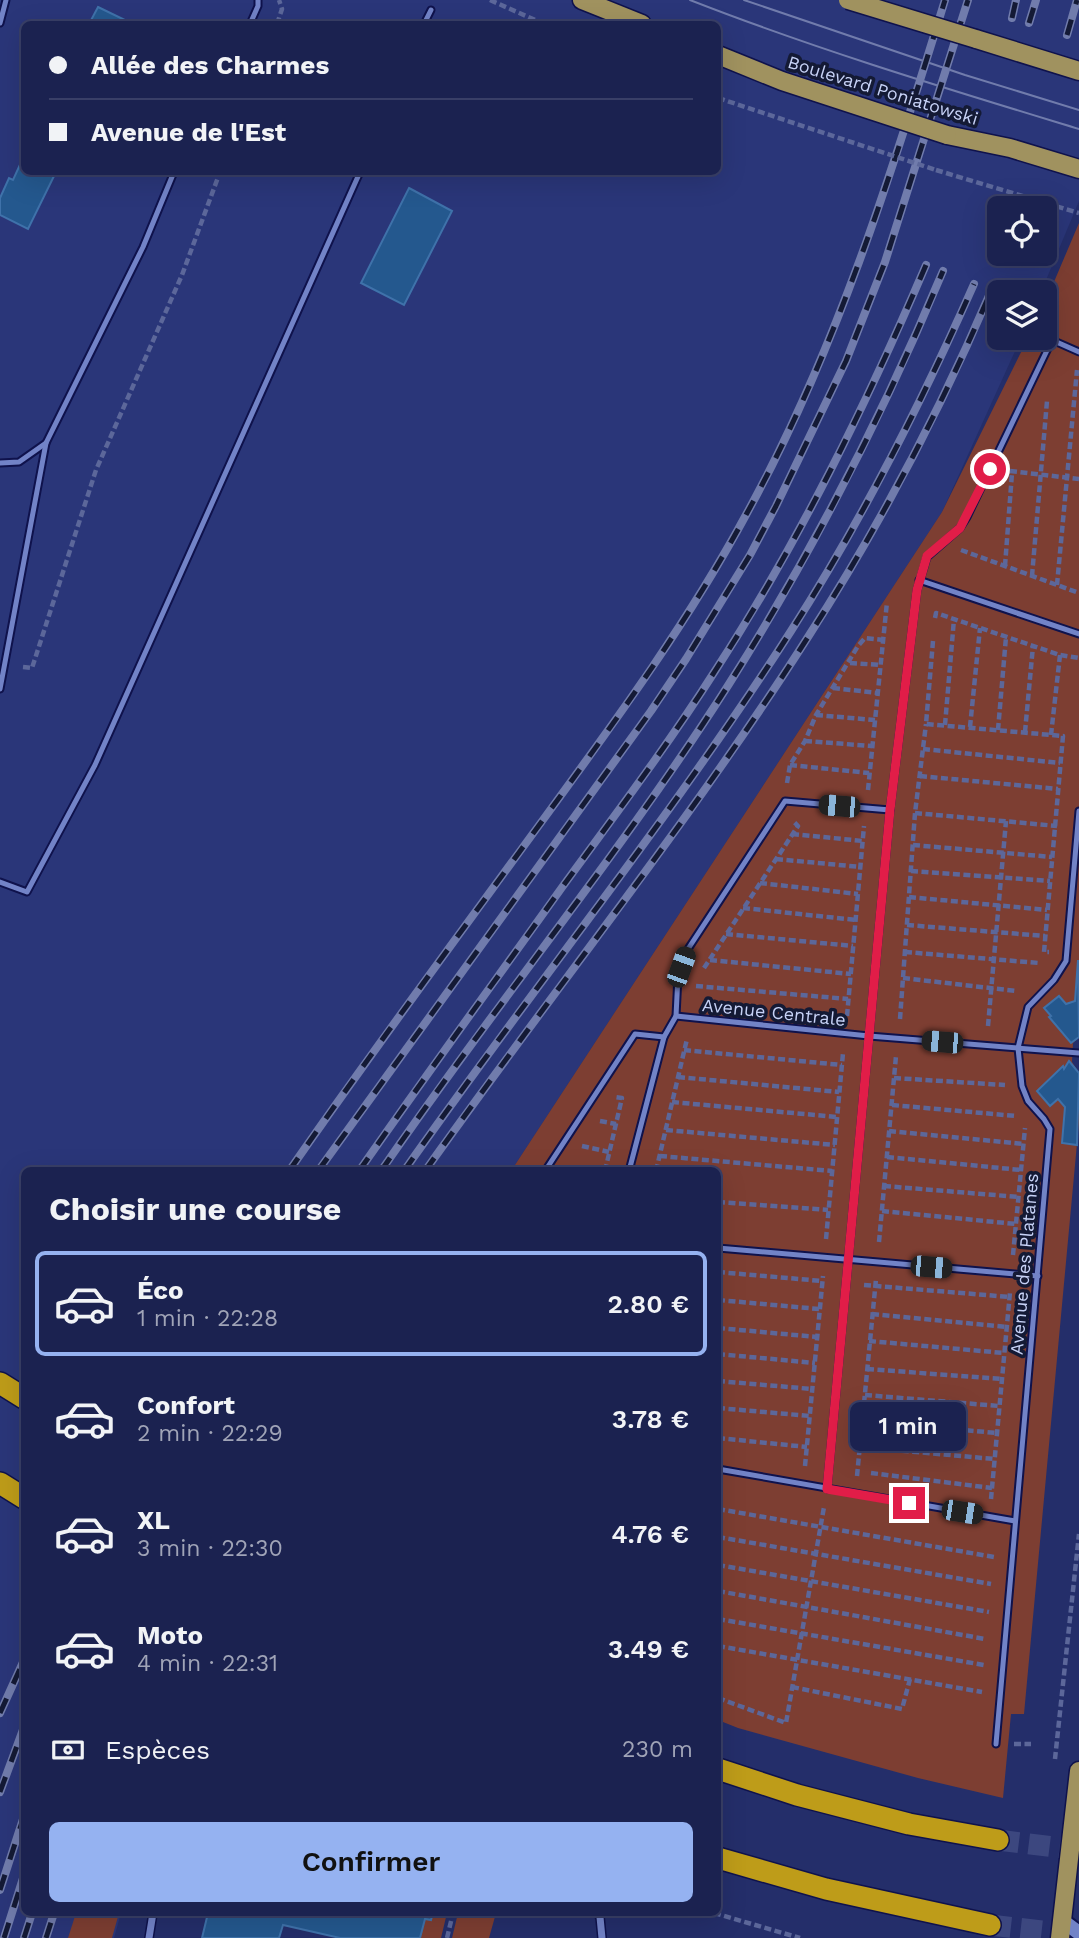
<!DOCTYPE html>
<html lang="fr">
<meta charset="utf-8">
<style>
body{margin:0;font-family:"Work Sans",sans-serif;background:#242a57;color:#f1f3f6;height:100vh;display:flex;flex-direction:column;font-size:26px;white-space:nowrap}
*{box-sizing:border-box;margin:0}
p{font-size:23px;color:#a0a4b7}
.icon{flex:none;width:38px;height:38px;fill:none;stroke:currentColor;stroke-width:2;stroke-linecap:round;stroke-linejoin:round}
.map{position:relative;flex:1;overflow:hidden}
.side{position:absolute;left:21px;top:1167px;width:700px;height:749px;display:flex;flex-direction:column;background:#1b2250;border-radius:10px;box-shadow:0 7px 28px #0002,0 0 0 2px #393f67}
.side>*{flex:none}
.guide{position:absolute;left:21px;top:21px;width:700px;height:154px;border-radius:10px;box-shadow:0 7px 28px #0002,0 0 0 2px #393f67;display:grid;align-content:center;height:154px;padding:0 28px;background:#1b2250}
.fabs{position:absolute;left:987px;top:196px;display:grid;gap:14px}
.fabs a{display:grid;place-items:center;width:70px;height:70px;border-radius:10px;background:#1b2250;box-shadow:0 7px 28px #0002,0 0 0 2px #393f67;font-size:35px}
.end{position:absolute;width:32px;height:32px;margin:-16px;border:9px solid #e11d48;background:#fff;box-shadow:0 0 0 4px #fff}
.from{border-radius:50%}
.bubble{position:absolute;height:49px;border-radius:10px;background:#1b2250;box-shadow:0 7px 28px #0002,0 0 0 2px #393f67;font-size:23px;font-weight:600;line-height:49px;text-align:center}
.car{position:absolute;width:21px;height:42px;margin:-21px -10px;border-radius:9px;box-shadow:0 0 5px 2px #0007;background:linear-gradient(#222 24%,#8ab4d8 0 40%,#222 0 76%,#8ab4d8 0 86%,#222 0)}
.guide b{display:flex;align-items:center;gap:24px;height:66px;font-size:26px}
.guide b+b{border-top:2px solid #393f67}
.guide i{width:18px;height:18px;background:#f1f3f6}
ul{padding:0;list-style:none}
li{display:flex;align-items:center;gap:21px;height:105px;margin:0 14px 10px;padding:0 14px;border:4px solid transparent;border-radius:10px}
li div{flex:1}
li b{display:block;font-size:26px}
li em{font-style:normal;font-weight:600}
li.current{border-color:#95b2f1}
li>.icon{width:63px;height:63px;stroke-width:1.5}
h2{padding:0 28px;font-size:32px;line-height:84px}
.pay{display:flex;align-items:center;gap:18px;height:77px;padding:0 28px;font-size:26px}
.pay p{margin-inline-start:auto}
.primary-button{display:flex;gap:14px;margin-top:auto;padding:14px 28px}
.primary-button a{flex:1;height:80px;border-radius:10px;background:#95b2f1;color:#111;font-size:28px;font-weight:600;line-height:80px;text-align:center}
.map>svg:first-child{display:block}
.built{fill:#2a3679;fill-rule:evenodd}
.green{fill:#7d3e32}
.building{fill:#24588e;stroke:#3f72aa;stroke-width:2}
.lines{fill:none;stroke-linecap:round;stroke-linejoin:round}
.highway-tunnel{stroke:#3c477f;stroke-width:21;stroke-dasharray:21 10;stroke-linecap:butt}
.lane-casing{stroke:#0f124c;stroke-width:9}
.street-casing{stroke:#0f124c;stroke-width:10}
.secondary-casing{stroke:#0f124c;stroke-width:18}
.primary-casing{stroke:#0f124c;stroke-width:21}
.highway-casing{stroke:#0f124c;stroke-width:24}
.path{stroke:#5c679a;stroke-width:4.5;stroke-dasharray:7 3.5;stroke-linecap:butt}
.lane{stroke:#7283c7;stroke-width:5}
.street{stroke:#7283c7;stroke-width:7}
.secondary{stroke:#7283c7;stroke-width:14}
.primary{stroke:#a0925f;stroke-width:18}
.highway{stroke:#be9c19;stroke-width:21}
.tram{stroke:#717cac;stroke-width:2}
.rail-casing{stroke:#717cac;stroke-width:8}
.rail{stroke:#141a35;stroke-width:5;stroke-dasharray:16;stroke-linecap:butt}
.primary-bridge-casing{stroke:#0f124c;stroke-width:21;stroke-linecap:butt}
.path-bridge{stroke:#5c679a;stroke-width:4.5;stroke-dasharray:7 3.5;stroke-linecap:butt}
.primary-bridge{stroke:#a0925f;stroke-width:18}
.route{stroke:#e11d48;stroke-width:9}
.labels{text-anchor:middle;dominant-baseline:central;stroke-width:7;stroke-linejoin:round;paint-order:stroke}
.street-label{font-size:18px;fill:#c7d2f6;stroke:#141a35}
</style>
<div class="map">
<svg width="1079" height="1938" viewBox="0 0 1079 1938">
<rect width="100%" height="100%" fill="#242e6a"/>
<path class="built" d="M 0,0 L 1079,0 L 1079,201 L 1041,292 L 999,292 L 999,338 L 1021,338 L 942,512 L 511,1171 L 24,1171 L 24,1913 L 121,1913 L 114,1938 L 0,1938 ZM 24,24 L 718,24 L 718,172 L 24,172 ZM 999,208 L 1045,208 L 1045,254 L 999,254 Z"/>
<g class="green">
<polygon points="1079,223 1079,1037 1073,1043 1072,1062 1079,1073 1079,1122 1024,1714 1011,1714 1003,1798 918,1778 738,1728 718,1720 718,1171 511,1171 942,512 1028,338 1045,338 1045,303"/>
<polygon points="76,1913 119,1913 112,1938 68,1938"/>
<polygon points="433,1913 447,1913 441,1938 420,1938 425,1919 431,1920"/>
<polygon points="458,1913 496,1913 489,1938 452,1938"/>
</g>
<g class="building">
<polygon points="98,7 129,22 128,24 89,24"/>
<polygon points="24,156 24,172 56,172 28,229 0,215 0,198 9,178 13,180"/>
<polygon points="409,188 452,211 404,305 361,283"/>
<polygon points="1078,960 1079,1037 1071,1043 1049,1017 1051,1016 1044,1008 1059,996 1066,1004 1075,1001"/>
<polygon points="1069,1061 1079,1073 1077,1145 1062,1143 1065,1107 1058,1099 1050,1106 1037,1091 1063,1066 1064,1069"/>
<polygon points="208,1913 433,1913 431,1920 425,1919 420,1938 340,1938 283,1925 279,1938 202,1938"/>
</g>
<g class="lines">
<g class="highway-tunnel">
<polyline points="998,1840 1079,1850"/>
<polyline points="990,1925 1078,1935"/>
</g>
<g class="lane-casing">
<g id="lane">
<polyline points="0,23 6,0"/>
<polyline points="250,24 258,6 258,0"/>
<polyline points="424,24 431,10"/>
<polyline points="0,463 19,462 46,443 143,247 174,172"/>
<polyline points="919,580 1079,634"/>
<polyline points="0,689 46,443"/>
<polyline points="0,882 27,892 95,765 360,172"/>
<polyline points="676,1016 869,1036 1079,1053"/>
<polyline points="545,1171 635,1034 664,1037 676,1016 678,976 688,949 785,801 890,810"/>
<polyline points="629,1171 664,1037"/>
<polyline points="718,1248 1038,1276"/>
<polyline points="718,1469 1015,1521"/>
<polyline points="827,1489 890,810 917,590 927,557 960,528 967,517 1052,340 1079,352"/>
<polyline points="996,1744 1050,1129 1044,1119 1028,1101 1022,1086 1018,1048 1028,1007 1054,980 1066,961 1079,811"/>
</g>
</g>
<g class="street-casing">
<g id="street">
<polyline points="597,1913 600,1917 602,1938"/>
<polyline points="149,1938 153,1913"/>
</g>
</g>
<g class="secondary-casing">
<polyline id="secondary" points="1063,1921 1079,1933"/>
</g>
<g class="primary-casing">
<g id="primary">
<polyline points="582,0 642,24"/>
<polyline points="976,39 1079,71"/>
<polyline points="947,135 1010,148 1079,169"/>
<polyline points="1060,1938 1079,1771"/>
</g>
</g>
<g class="highway-casing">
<g id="highway">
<polyline points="0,1383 24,1398"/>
<polyline points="0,1483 24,1498"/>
<polyline points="718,1769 797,1795 909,1824 998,1840"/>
<polyline points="718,1858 826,1889 990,1925"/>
</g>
</g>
<g class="path">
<polyline points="490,0 544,24"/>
<polyline points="277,24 282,9 279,0"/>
<polyline points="936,170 1079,213"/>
<polyline points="1010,471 1079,479"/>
<polyline points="961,550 1079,593"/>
<polyline points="1005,566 1012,473"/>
<polyline points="1032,576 1047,401"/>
<polyline points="1057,585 1077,370"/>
<polyline points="935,618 936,613 1060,655 1079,658"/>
<polyline points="933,641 926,724 1063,736 1044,952 1049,952"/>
<polyline points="850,663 881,665"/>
<polyline points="23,667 32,668 96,470 182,275 220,172"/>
<polyline points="833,688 878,693"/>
<polyline points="816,715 875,720"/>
<polyline points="945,725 954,619"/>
<polyline points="970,727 980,628"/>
<polyline points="998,730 1006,637"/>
<polyline points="1025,732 1033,646"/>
<polyline points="1051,735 1060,655"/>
<polyline points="805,741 872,746"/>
<polyline points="923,749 1060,763"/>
<polyline points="790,765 869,773"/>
<polyline points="920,776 1058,789"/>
<polyline points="787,783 790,765 805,741 816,715 858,646 865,638 883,640"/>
<polyline points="868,790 887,602"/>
<polyline points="915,813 1057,826"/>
<polyline points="792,834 863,841"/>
<polyline points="913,845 1052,857"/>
<polyline points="776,859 861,867"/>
<polyline points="911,871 1050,881"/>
<polyline points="760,883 858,894"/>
<polyline points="909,897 1047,910"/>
<polyline points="743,908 856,920"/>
<polyline points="907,925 1045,936"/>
<polyline points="726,934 853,946"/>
<polyline points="905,952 1039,963"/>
<polyline points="710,960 851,974"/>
<polyline points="704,968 798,826 793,821"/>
<polyline points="903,978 1016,991"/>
<polyline points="696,986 848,999"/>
<polyline points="847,1016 864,826"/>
<polyline points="900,1019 915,813 926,724"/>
<polyline points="988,1026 1006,821"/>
<polyline points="684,1050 842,1065"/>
<polyline points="678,1077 839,1092"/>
<polyline points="894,1078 1005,1085"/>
<polyline points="672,1102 837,1117"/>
<polyline points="892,1105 1016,1116"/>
<polyline points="600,1121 616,1124"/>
<polyline points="666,1130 835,1145"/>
<polyline points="889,1131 1024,1144"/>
<polyline points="582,1146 609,1152"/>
<polyline points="660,1156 832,1171"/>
<polyline points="887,1157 1021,1170"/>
<polyline points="605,1171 622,1098 615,1097"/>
<polyline points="656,1171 687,1039"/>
<polyline points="884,1186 1019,1197"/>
<polyline points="718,1202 828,1210"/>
<polyline points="882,1211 1016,1224"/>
<polyline points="826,1239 843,1053"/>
<polyline points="879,1242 896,1056"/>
<polyline points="1013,1255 1025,1128"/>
<polyline points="718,1272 822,1281"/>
<polyline points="864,1285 1010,1297"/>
<polyline points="718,1300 819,1309"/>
<polyline points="872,1314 1007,1327"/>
<polyline points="718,1328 817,1337"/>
<polyline points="869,1341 1004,1353"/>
<polyline points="718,1354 815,1363"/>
<polyline points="867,1369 1002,1379"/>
<polyline points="718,1381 812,1389"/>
<polyline points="865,1395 999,1406"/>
<polyline points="718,1408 810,1416"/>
<polyline points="862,1421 997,1433"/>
<polyline points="718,1438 807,1447"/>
<polyline points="860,1447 994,1459"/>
<polyline points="805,1466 823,1276"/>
<polyline points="871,1473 992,1488"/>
<polyline points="857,1476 876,1279"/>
<polyline points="991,1499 1010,1292"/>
<polyline points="718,1509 994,1557"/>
<polyline points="718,1537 991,1584"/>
<polyline points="718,1565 989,1612"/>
<polyline points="718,1591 985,1639"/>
<polyline points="718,1619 984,1665"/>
<polyline points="718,1646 982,1692"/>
<polyline points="792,1687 902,1709 910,1679"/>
<polyline points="718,1698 786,1723 824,1507"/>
<polyline points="1014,1744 1031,1744"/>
<polyline points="1055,1759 1079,1534"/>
<polyline points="714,1913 800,1938"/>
<polyline points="447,1938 453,1913"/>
</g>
<use href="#lane" class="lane"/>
<use href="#street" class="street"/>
<use href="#secondary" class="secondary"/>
<use href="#primary" class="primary"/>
<use href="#highway" class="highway"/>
<g class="tram">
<path d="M 690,0 C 818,50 948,89 1079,129"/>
<polyline points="744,0 965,75 1079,110"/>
</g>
<g class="rail-casing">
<g id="rail">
<polyline points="1012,18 1016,0"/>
<polyline points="1029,23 1036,0"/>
<polyline points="1067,35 1077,0"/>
<path d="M 289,1171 C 373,1050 461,932 548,813 C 619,716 690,619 747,513 C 836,351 891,176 945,0"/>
<polyline points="318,1171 651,711 686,659 750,555 776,506 846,361 885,262 968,0"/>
<path d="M 359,1171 C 426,1075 495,981 563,886 C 615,815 668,745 715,671 C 799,542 866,405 926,265"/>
<path d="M 381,1171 C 494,1006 622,852 729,684 C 814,550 882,417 943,271"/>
<path d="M 404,1171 C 531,990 671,818 791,631 C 862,520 921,404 974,284"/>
<path d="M 425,1171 C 552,992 690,822 808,637 C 879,527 940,411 991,291"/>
<polyline points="0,1713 24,1660"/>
<polyline points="0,1792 24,1727"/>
<polyline points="0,1890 24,1816"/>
<polyline points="4,1938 24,1875"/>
<polyline points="24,1938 32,1913"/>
<polyline points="46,1938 54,1913"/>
</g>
</g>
<use href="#rail" class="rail"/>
<g class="primary-bridge-casing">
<g id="primary-bridge">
<polyline points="848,0 976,39"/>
<polyline points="718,55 782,81 947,135"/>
</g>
</g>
<polyline class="path-bridge" points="718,98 936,170"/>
<use href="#primary-bridge" class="primary-bridge"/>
</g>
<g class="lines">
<polyline class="route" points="909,1503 827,1489 890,810 917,590 927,556 960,528 990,469"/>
</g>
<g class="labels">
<g class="street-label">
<text transform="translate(883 90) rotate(17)">Boulevard Poniatowski</text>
<text transform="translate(774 1012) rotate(6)">Avenue Centrale</text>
<text transform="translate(1024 1264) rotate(-85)">Avenue des Platanes</text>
</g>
</g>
</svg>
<div class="fabs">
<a><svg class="icon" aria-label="locate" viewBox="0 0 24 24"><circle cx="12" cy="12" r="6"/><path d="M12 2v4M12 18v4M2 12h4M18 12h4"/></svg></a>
<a><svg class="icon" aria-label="layers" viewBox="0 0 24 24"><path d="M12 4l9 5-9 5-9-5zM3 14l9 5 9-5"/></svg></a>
</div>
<i class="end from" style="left:990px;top:469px"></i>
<i class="end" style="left:909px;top:1503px"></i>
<div class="bubble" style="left:850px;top:1402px;width:116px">1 min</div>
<i class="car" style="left:839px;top:806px;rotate:275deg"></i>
<i class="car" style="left:681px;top:967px;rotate:20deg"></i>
<i class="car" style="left:942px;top:1042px;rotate:275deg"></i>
<i class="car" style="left:931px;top:1267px;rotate:95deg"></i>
<i class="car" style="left:962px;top:1512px;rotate:99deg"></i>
<div class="guide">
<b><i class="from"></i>Allée des Charmes</b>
<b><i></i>Avenue de l'Est</b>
</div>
<section class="side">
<h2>Choisir une course</h2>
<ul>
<li class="current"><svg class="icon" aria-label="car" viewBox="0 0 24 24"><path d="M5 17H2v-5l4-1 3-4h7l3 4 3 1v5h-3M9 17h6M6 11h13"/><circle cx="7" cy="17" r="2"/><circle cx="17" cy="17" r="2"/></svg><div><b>Éco</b><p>1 min · 22:28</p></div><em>2.80 €</em></li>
<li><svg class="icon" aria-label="car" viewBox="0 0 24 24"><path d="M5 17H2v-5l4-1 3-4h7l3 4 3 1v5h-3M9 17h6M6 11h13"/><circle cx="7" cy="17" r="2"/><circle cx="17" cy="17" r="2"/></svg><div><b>Confort</b><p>2 min · 22:29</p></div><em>3.78 €</em></li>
<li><svg class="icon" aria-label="car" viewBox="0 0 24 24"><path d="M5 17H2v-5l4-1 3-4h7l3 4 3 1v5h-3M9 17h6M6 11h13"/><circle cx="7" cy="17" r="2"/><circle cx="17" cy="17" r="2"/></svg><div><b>XL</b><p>3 min · 22:30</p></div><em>4.76 €</em></li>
<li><svg class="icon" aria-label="car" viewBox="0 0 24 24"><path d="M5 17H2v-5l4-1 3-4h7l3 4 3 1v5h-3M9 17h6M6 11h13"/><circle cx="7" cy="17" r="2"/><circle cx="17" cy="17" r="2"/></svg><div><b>Moto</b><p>4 min · 22:31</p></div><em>3.49 €</em></li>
</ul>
<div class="pay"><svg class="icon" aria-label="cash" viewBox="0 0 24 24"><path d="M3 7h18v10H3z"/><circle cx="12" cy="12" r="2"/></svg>Espèces<p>230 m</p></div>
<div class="primary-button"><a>Confirmer</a></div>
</section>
</div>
